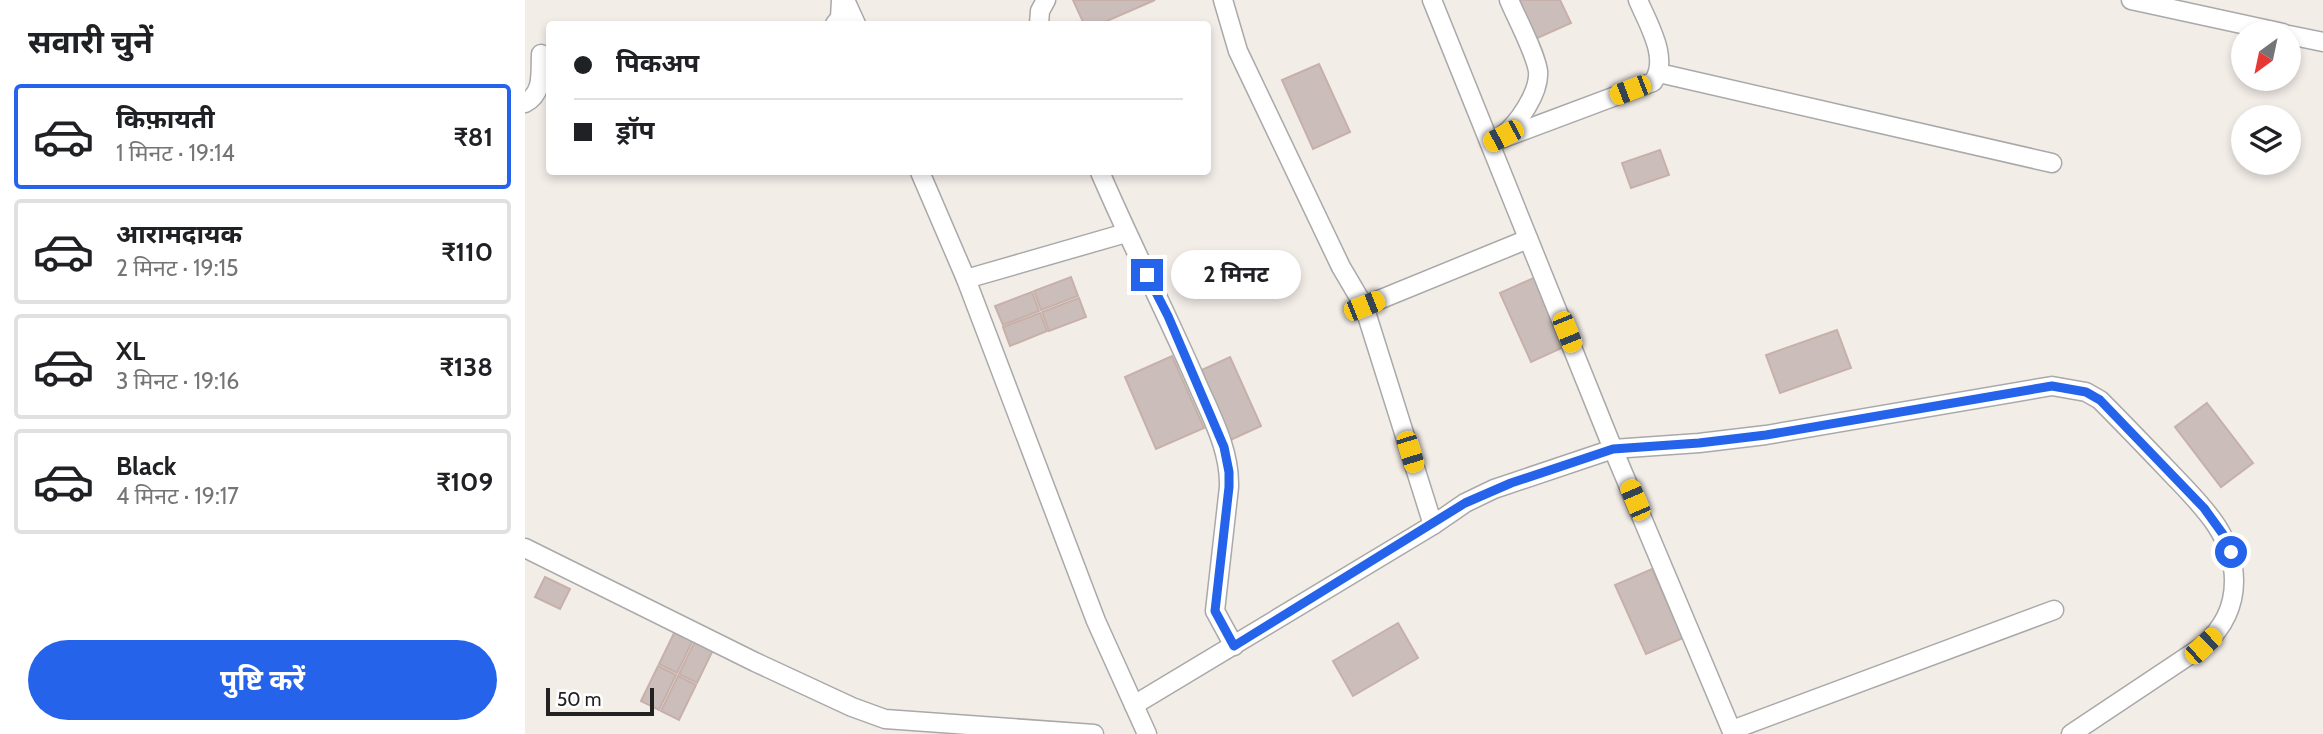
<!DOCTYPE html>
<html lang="hi">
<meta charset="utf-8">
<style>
body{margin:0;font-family:Cabin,"Noto Sans Devanagari",sans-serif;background:#f6f6f6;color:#202124;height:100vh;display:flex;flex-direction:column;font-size:26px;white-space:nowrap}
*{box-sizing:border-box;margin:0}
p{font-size:23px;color:#757577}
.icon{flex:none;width:38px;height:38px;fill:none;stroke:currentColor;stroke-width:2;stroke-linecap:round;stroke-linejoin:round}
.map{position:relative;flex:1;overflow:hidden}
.details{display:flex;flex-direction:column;background:#fff;width:525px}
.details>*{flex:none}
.hud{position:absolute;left:21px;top:21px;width:665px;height:154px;border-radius:7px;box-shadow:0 4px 10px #0003;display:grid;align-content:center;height:154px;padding:0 28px;background:#fff}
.needle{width:46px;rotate:213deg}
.tools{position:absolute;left:1706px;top:21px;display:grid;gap:14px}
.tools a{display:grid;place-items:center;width:70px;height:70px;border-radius:50%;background:#fff;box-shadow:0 4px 10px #0003;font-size:35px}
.scale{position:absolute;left:21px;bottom:18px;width:108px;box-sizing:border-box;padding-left:7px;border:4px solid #222;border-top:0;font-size:19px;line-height:24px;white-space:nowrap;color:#222;-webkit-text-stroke:5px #fff;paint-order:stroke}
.end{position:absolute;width:32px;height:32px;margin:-16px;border:9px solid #2563eb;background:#fff;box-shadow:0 0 0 4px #fff}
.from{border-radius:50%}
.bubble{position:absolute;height:49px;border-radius:24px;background:#fff;box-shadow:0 4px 10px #0003;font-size:23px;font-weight:700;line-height:49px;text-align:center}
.car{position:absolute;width:21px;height:42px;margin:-21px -10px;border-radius:9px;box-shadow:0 0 5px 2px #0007;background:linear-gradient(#f5c518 24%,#345 0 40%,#f5c518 0 76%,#345 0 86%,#f5c518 0)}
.hud b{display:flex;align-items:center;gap:24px;height:66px;font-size:26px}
.hud b+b{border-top:2px solid #e0e0e0}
.hud i{width:18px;height:18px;background:#202124}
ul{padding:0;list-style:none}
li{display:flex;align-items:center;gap:21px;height:105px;margin:0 14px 10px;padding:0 14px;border:4px solid #e0e0e0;border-radius:7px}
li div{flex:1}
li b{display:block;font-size:26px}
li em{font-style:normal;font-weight:700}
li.selected{border-color:#2563eb}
li>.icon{width:63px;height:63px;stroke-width:1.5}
h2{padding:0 28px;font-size:32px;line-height:84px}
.cta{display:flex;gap:14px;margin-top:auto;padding:14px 28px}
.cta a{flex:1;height:80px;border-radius:42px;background:#2563eb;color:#fff;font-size:28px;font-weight:700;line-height:80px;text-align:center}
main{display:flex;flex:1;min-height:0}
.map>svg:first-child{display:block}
.building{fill:#cbbeba;stroke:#c6b0a9;stroke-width:2}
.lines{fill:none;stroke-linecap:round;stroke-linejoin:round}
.minor-casing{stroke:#a9a9a9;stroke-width:21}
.minor{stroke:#fff;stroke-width:18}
.route{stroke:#2563eb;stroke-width:9}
</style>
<main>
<section class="details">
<h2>सवारी चुनें</h2>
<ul>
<li class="selected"><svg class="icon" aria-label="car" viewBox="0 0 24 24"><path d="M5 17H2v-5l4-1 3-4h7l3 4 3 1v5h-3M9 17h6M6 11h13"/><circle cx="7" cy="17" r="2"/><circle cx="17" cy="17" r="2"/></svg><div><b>किफ़ायती</b><p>1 मिनट · 19:14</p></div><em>₹81</em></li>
<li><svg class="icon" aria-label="car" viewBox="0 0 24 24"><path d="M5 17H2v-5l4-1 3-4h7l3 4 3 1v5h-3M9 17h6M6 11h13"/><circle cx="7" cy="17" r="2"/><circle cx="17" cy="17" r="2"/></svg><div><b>आरामदायक</b><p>2 मिनट · 19:15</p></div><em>₹110</em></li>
<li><svg class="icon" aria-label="car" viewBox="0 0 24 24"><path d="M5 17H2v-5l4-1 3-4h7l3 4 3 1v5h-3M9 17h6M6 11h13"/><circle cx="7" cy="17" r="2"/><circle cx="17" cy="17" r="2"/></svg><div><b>XL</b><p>3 मिनट · 19:16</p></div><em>₹138</em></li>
<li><svg class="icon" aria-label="car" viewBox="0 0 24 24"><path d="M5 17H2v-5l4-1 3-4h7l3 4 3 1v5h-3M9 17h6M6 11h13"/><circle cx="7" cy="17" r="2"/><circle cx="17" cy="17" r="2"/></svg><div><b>Black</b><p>4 मिनट · 19:17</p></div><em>₹109</em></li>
</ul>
<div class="cta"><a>पुष्टि करें</a></div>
</section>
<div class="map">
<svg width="1798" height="734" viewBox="0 0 1798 734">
<rect width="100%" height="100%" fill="#f3ede8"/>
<g class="building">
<polygon points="548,0 630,0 575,24 559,24"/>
<polygon points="990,0 1035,0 1046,23 1008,40"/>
<polygon points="794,64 825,132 788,149 757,80"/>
<polygon points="1135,150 1144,175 1106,188 1097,163"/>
<polygon points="1013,276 1043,345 1006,362 975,293"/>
<polygon points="546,277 553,296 516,310 509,291"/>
<polygon points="507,292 514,311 478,325 470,306"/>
<polygon points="554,298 561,317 524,331 517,312"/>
<polygon points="515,313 522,331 485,346 478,327"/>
<polygon points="1312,330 1326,368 1255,393 1241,355"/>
<polygon points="647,356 679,428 631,449 600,377"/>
<polygon points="705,357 736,426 699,443 668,374"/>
<polygon points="1682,403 1728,463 1696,487 1650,427"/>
<polygon points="1127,569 1158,638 1121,654 1090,585"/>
<polygon points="20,577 45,589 35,609 10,597"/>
<polygon points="873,623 893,658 828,696 808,661"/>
<polygon points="151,629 169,638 152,673 134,664"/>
<polygon points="171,639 189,648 172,683 154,674"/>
<polygon points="133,666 151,675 134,710 116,701"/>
<polygon points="153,676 171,685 154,720 136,711"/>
</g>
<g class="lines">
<g class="minor-casing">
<g id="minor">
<polyline points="320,0 331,24"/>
<polyline points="698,0 713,51 816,267 839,306 908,525"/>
<polyline points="907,0 1088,449 1208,734"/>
<polyline points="1606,0 1758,33"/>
<polyline points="310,24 315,18 316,0"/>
<polyline points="514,24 515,11 521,0"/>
<polyline points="1764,35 1798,42"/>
<polyline points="1134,73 1527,163"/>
<path d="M 0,103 C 19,93 15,73 16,54"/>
<path d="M 977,136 C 993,124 1015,92 1013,71 C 1010,52 992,19 984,0"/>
<path d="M 965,143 L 1128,82 C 1145,59 1123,24 1113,0"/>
<polyline points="395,172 441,279 571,621 622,734"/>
<path d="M 575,172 C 605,242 640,310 671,381 C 686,416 705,449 704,487 L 690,611 L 709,646"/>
<polyline points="441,279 601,233"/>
<polyline points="839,306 1003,239"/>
<polyline points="0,548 230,662 327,707 360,719 569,734"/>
<path d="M 609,705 L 908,525 L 940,503 L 969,489 L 1088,449 L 1174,443 L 1241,435 L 1527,386 L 1561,392 L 1575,400 C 1598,423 1620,446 1642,469 C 1673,502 1709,533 1709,581 C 1709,608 1698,628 1678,646 L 1546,734"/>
<polyline points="1207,730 1529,610"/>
</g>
</g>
<use href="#minor" class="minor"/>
</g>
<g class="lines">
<polyline class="route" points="622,275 643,316 699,447 704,472 704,487 690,611 709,646 940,503 986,483 1088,449 1174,443 1241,435 1527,386 1561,392 1575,400 1679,508 1700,537 1706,552"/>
</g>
</svg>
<div class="tools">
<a><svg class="needle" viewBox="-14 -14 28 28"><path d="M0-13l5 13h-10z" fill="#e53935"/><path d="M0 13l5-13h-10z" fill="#757577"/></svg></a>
<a><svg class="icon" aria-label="layers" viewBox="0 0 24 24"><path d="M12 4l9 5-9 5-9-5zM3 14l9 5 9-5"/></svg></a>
</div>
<div class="scale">50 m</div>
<i class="end from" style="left:1706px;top:552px"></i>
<i class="end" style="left:622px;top:275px"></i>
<div class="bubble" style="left:646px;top:250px;width:130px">2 मिनट</div>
<i class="car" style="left:1105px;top:90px;rotate:249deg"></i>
<i class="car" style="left:978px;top:136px;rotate:242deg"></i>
<i class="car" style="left:839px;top:306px;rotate:68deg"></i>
<i class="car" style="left:1042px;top:332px;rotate:158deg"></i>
<i class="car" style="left:885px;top:452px;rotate:163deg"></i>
<i class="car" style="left:1110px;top:500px;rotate:337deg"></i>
<i class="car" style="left:1678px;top:646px;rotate:47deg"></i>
<div class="hud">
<b><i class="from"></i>पिकअप</b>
<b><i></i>ड्रॉप</b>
</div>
</div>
</main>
